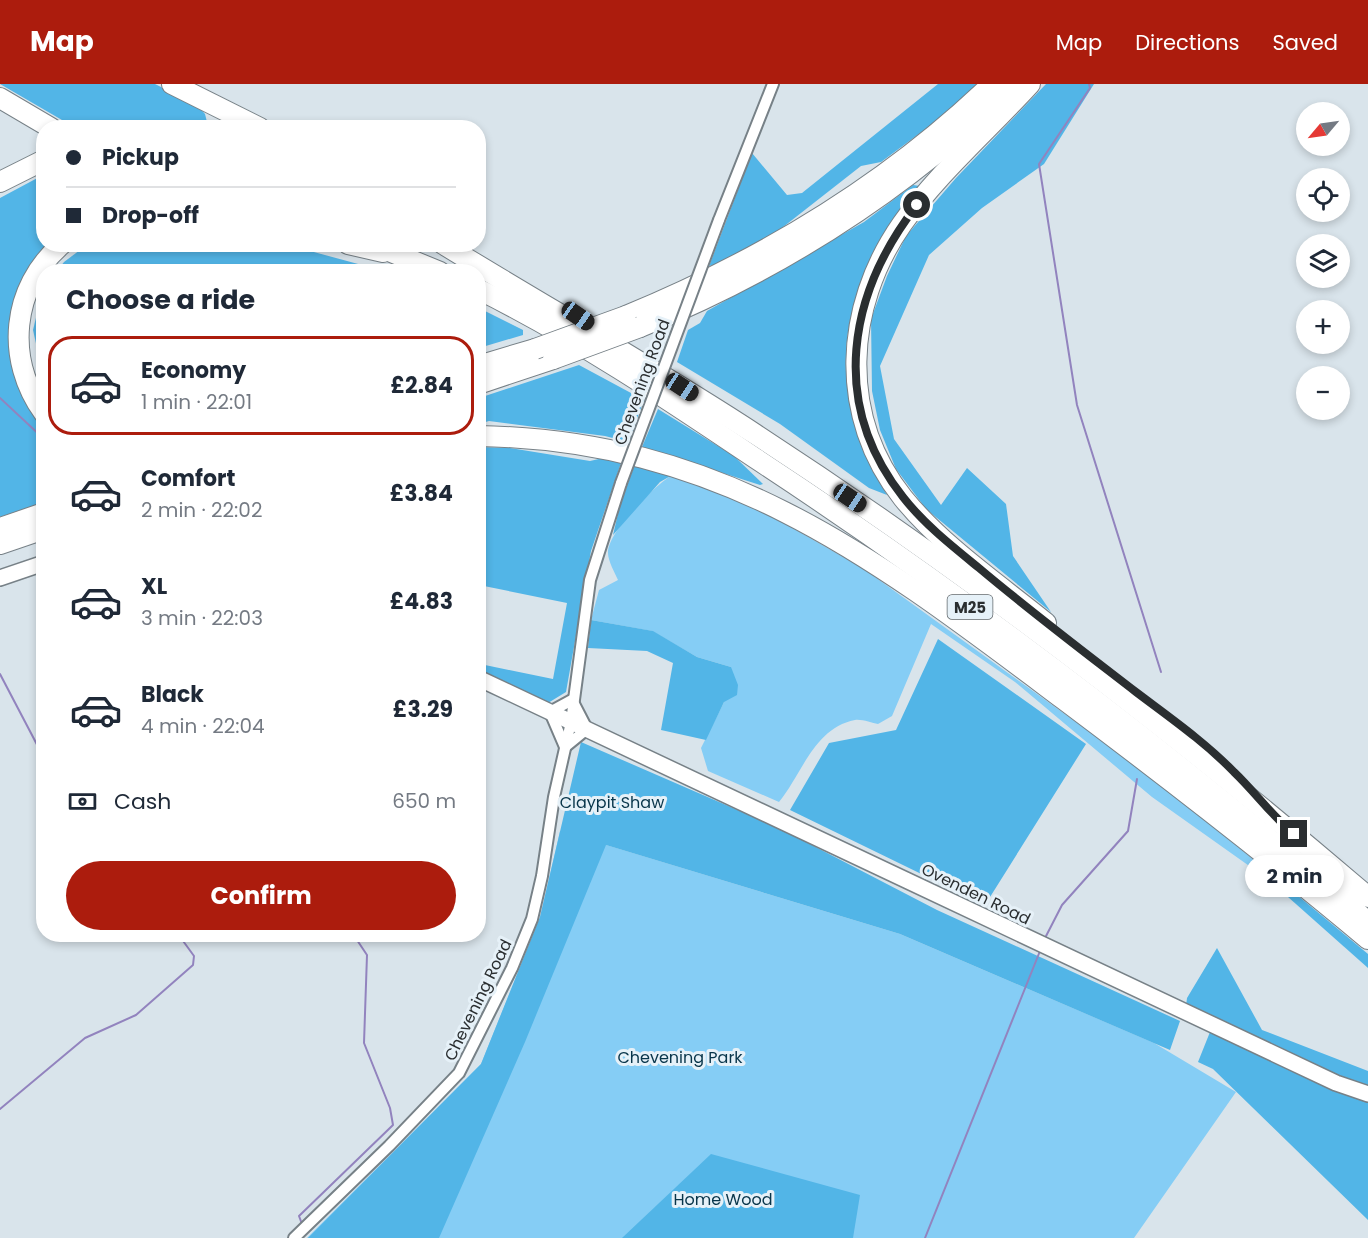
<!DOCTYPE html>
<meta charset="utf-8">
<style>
body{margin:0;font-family:Poppins,sans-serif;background:#f6f6f7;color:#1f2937;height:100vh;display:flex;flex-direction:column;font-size:22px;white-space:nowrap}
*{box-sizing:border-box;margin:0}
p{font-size:20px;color:#747a83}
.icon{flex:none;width:33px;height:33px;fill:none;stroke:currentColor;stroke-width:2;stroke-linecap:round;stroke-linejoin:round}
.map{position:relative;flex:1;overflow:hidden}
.panel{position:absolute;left:36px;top:180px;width:450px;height:678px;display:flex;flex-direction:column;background:#fff;border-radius:24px;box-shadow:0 3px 9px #0003}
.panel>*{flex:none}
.top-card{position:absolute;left:36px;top:36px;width:450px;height:132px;border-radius:24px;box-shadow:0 3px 9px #0003;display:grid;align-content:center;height:132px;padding:0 30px;background:#fff}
.needle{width:39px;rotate:241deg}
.tools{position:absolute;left:1296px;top:18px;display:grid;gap:12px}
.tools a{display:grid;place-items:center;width:54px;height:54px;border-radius:50%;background:#fff;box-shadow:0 3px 9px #0003;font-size:30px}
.end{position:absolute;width:27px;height:27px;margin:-14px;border:8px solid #2a2e30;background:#fff;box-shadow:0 0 0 3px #fff}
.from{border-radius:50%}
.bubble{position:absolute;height:42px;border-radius:21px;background:#fff;box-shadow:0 3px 9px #0003;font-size:20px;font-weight:700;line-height:42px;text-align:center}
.car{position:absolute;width:18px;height:36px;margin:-18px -9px;border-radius:8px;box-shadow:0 0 4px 2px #0007;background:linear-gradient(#222 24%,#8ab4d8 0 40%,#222 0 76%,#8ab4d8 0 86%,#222 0)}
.top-card b{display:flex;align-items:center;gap:21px;height:57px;font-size:22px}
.top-card b+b{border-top:2px solid #e0e1e3}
.top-card i{width:15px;height:15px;background:#1f2937}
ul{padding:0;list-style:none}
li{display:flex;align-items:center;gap:18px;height:99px;margin:0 12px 9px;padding:0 18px;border:3px solid transparent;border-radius:24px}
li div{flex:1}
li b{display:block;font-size:22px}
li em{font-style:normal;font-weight:700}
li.active{border-color:#ac1c0d}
li>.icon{width:54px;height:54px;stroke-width:1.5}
h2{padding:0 30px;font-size:27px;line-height:72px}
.pay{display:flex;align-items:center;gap:15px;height:66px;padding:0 30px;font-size:22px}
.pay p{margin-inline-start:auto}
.cta{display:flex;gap:12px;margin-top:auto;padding:12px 30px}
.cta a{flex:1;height:69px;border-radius:36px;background:#ac1c0d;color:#fff;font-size:24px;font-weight:700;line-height:69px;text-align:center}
header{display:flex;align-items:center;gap:36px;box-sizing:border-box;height:84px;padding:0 30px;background:#ac1c0d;color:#fff}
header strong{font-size:28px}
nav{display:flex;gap:33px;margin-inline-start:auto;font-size:21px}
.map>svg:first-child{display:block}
.green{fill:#85cdf5}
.forest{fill:#52b5e7}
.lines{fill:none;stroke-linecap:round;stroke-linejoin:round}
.stream{stroke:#9283be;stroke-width:2}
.street-casing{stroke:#778187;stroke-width:14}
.secondary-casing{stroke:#778187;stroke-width:18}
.highway-casing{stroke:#778187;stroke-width:22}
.street{stroke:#fff;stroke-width:10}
.secondary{stroke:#fff;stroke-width:15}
.highway{stroke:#fff;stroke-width:20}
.street-bridge-casing{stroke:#778187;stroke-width:14;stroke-linecap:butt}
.highway-bridge-casing{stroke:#778187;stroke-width:22;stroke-linecap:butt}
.street-bridge{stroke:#fff;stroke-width:10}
.highway-bridge{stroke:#fff;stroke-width:20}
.route{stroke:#2a2e30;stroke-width:8}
.labels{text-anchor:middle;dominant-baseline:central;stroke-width:6;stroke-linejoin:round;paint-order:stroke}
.shield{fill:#e6f1f8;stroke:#62686c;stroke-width:1.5}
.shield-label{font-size:15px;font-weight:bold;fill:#2a2e30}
.street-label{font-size:16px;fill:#2a2e30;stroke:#e6f1f8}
.park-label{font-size:16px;fill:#08354a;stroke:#e6f1f8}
</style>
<header>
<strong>Map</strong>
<nav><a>Map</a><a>Directions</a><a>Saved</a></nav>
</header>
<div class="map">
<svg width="1368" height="1154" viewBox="0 0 1368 1154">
<rect width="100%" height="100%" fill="#d9e4eb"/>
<g class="green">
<path d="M 674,390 L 761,426 L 864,485 L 1134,680 L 1273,791 L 1269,796 L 1152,713 L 1015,598 L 931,540 L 892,632 L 878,640 C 872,639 862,635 855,636 C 814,644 802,690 779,718 L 708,687 L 701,664 L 724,618 L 731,583 L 697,573 L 652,547 L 591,536 L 599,506 L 618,496 C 615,489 608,477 608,469 C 607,448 657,399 674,390 Z"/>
<polygon points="560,747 900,850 1154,959 1236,1008 1134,1154 307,1154 481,980 540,834"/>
</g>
<g class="forest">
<polygon points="0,0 155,0 197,21 205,30 207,38 204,41 140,36 107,43 74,43"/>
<polygon points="938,0 979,0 935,38 881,78 861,82 778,147 716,181 709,182 752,69 787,111 802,109"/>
<polygon points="1046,0 1094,0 1044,80 982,124 929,171 880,282 894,355 941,421 967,384 1006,420 1013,472 1051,528 926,425 896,385 880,346 872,307 871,235 887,192 906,152 956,94"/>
<polygon points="43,91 44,160 49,161 9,259 15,292 43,340 43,419 0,433 0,114"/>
<path d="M 913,101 L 920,102 C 840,206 818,292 887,411 L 869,404 L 780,340 L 677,278 L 688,246 L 700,239 L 707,227 L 864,138 Z"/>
<polygon points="88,160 288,161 384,187 57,187 64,178"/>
<polygon points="43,205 43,291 33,246"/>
<polygon points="479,224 523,246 523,251 479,264"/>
<polygon points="579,281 644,316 628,358 605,352 489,337 479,340 479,314"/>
<polygon points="658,325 734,372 763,400 760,401 642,363"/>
<polygon points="479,363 510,364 590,377 603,374 621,379 591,467 566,608 548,619 481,591 485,581 553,595 567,519 479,501"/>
<polygon points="635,380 674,390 660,398 613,451 620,421"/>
<polygon points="591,536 653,547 697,573 731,583 738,601 737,611 724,618 706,656 661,646 673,579 647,567 588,564"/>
<polygon points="938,555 1086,660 985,821 790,726 829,659 896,646"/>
<polygon points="581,658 779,744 937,826 1180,937 1170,966 900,850 606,761 525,958 439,1154 308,1154 481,980 540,833"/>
<polygon points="1273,791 1368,870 1368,884 1269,796"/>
<polygon points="1217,864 1262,946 1368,987 1368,1004 1331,990 1186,922 1187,914"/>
<polygon points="1210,948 1368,1016 1368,1136 1213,985 1198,978"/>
<polygon points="711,1070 860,1111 853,1154 622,1154"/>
</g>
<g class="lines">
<g class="stream">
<polyline points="1089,0 1090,4 1039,80 1077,321 1161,588"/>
<polyline points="0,314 44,355"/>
<polyline points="0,590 44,674"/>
<polyline points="1044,856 1062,821 1128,747 1137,695"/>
<polyline points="0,1025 85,954 136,931 193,881 194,872 178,850"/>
<polyline points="302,1140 299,1132 393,1041 390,1024 364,959 367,871 353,850"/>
<polyline points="925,1154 1040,867"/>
</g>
<g class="street-casing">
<g id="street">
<polyline points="719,136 773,0"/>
<polygon points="572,616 587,645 565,663 550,628"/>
<polyline points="294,1154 389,1062 459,989 512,884 532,835 542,792 554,713 571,638 590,496 621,399"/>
</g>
</g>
<g class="secondary-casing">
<g id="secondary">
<polyline points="0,494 44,479"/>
<path d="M 478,594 C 765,728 1049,865 1336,999 L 1368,1010"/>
</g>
</g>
<g class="highway-casing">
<g id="highway">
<polyline points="172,0 260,44"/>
<path d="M 1030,0 C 988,46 938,89 902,140 C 844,223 838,332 903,414 C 942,462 998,500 1046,539"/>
<polyline points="0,14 51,44"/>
<polyline points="0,98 44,76"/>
<polyline points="348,160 383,168"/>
<polyline points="372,160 440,188"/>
<path d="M 443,160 C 547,224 653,283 755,350 C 970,490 1173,646 1368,813"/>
<path d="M 478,205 C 575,253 666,314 755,374 C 970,515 1173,671 1368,838"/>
<path d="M 626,232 C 762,176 886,102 992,0"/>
<path d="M 640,243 C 778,187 903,107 1010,4"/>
<polyline points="478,282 535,265"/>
<polyline points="478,300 553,275"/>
<path d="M 44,329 C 5,275 11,204 62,160"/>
<path d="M 478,352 C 725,356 875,474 1063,615 C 1167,693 1269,772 1368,855"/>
<polyline points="0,444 44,429"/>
<polyline points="0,460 44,445"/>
</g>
</g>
<use href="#street" class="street"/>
<use href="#secondary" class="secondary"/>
<use href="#highway" class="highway"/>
<g class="street-bridge-casing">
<polyline id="street-bridge" points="621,399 719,136"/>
</g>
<g class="highway-bridge-casing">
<g id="highway-bridge">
<polyline points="535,265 626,232"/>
<polyline points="553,275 640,243"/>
</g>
</g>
<use href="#street-bridge" class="street-bridge"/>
<use href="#highway-bridge" class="highway-bridge"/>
</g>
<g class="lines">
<path class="route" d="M 917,121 C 848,210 829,319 903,413 C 924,440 952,462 979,484 C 1030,527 1083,567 1136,608 C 1169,633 1205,658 1234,688 C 1255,708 1272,732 1294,750"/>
</g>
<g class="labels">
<rect class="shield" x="947.5" y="511" width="45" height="24" rx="4.5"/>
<g class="shield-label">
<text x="970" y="523">M25</text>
</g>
<g class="street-label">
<text transform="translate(642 298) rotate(-70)">Chevening Road</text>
<text transform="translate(976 810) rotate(26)">Ovenden Road</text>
<text transform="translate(478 916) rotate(-64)">Chevening Road</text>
</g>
<g class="park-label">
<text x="612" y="718">Claypit Shaw</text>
<text x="680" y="973">Chevening Park</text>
<text x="723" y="1115">Home Wood</text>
</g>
</g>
</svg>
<div class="tools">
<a><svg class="needle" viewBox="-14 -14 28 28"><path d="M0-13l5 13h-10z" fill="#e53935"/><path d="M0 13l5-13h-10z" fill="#747a83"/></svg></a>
<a><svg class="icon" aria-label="locate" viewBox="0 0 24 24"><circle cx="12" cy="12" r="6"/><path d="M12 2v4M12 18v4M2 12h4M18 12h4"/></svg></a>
<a><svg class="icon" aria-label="layers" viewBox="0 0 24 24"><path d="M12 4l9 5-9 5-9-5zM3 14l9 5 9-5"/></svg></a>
<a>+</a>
<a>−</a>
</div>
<i class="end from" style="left:917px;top:121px"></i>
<i class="end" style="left:1294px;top:750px"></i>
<div class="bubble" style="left:1245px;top:771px;width:99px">2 min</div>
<i class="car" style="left:578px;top:232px;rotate:125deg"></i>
<i class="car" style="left:682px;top:303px;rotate:123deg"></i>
<i class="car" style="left:850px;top:414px;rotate:124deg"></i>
<div class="top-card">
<b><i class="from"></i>Pickup</b>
<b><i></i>Drop-off</b>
</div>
<section class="panel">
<h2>Choose a ride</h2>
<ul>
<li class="active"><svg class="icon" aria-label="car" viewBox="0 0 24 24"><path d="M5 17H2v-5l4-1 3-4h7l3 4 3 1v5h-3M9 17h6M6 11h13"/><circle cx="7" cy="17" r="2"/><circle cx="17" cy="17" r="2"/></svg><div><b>Economy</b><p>1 min · 22:01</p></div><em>£2.84</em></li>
<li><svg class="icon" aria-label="car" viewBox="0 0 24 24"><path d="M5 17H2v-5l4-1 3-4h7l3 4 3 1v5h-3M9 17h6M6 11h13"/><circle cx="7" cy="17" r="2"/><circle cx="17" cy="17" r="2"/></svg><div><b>Comfort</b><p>2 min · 22:02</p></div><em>£3.84</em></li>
<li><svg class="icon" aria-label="car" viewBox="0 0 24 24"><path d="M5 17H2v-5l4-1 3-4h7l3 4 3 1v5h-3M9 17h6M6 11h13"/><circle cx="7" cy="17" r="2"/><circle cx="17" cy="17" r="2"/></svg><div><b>XL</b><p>3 min · 22:03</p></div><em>£4.83</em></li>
<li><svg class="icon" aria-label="car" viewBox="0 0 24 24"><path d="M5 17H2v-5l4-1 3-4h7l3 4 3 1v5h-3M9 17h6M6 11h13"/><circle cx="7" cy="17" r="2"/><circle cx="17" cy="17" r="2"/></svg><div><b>Black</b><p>4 min · 22:04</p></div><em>£3.29</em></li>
</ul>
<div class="pay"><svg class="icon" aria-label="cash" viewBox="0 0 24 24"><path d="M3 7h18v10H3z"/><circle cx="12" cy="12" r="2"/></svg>Cash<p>650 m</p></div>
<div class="cta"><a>Confirm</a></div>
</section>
</div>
